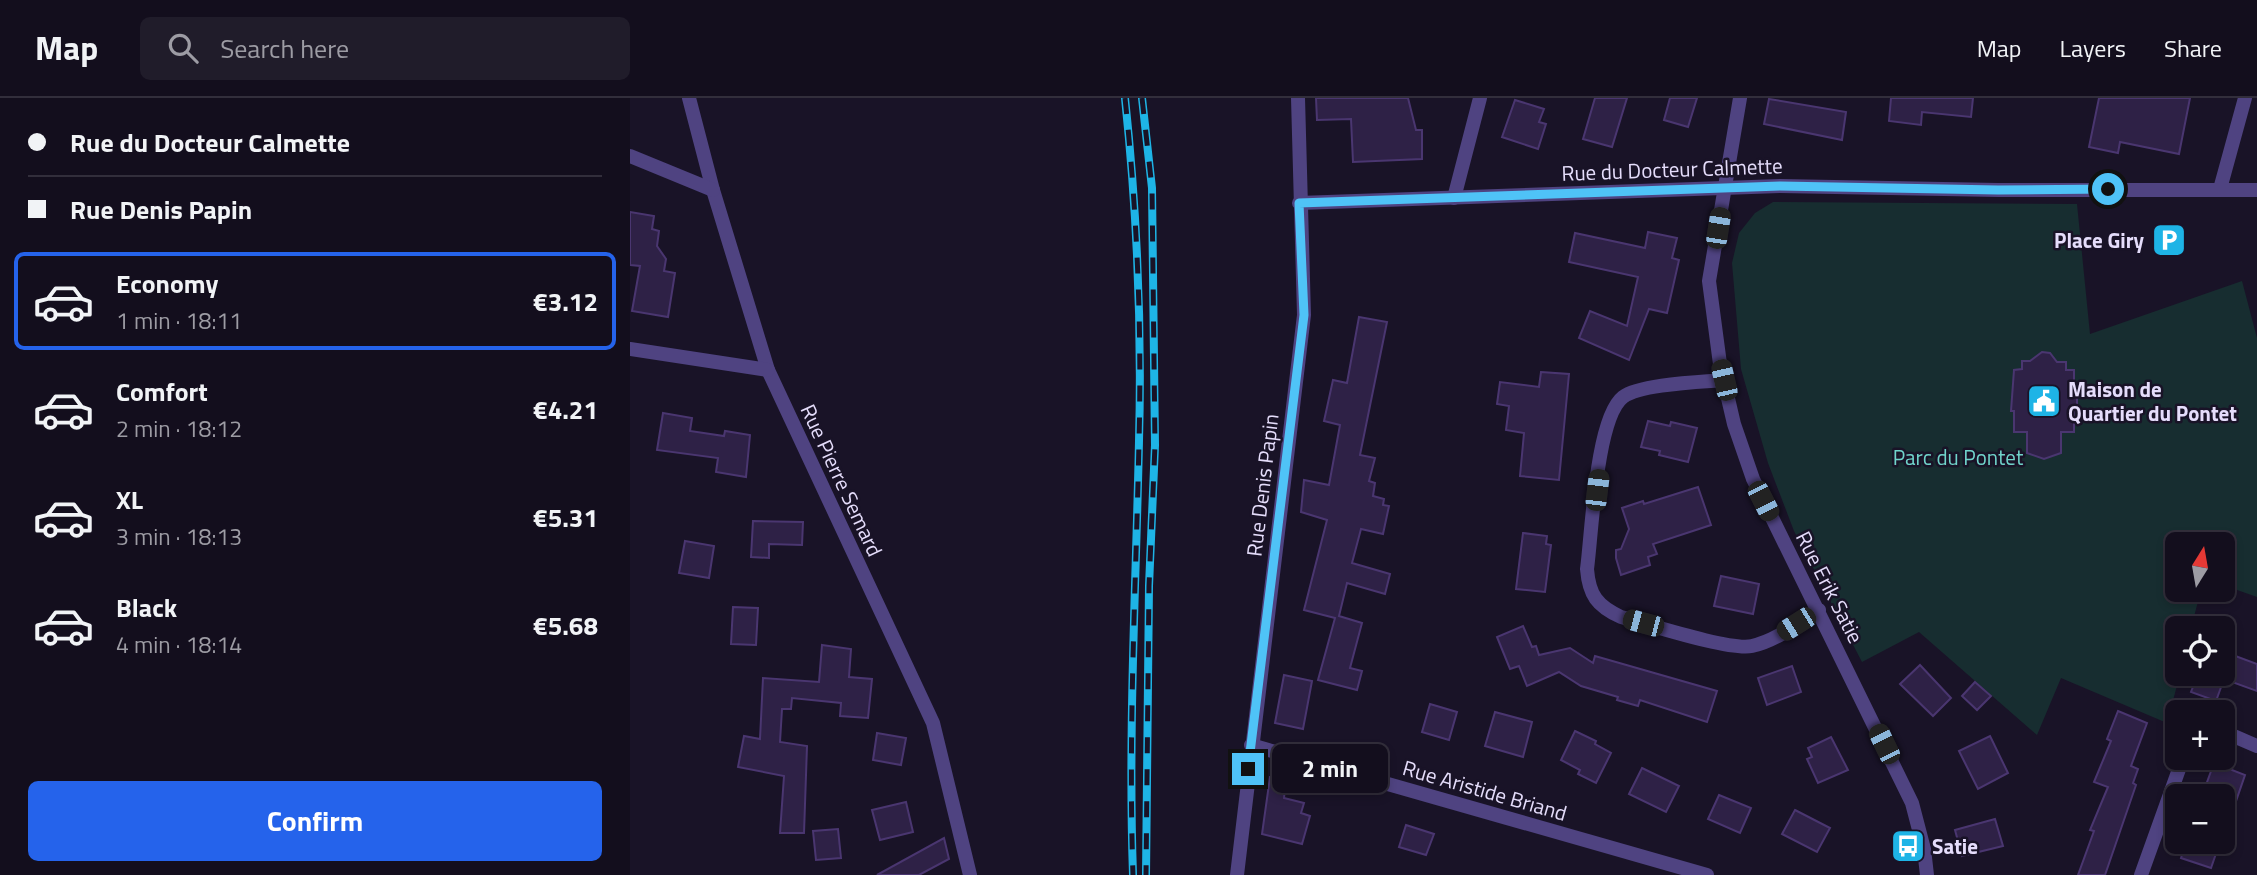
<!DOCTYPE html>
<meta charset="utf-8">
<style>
body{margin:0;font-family:"Titillium Web",sans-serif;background:#201c2a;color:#f1f3f6;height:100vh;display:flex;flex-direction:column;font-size:26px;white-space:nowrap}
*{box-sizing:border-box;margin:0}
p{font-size:23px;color:#9d9ca4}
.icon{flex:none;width:38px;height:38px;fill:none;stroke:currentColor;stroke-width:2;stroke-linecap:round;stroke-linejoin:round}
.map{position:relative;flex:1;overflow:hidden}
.side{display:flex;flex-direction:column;background:#130e1d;width:630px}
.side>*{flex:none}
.top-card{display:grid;align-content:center;height:154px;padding:0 28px;background:#130e1d}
.needle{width:46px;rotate:11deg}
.tools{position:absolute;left:1535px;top:434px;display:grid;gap:14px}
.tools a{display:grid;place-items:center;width:70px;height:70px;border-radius:10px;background:#130e1d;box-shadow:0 4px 10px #0003,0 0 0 2px #322e3b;font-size:35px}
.end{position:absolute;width:32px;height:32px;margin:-16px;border:9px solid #4fc3f7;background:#111;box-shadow:0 0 0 4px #111}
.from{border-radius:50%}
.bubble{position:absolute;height:49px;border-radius:10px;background:#130e1d;box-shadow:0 4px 10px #0003,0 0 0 2px #322e3b;font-size:23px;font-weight:700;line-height:49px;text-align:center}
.car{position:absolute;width:21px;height:42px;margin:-21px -10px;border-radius:9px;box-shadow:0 0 5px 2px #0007;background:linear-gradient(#222 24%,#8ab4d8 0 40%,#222 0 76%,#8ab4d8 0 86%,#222 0)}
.top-card b{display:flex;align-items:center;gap:24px;height:66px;font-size:26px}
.top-card b+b{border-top:2px solid #322e3b}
.top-card i{width:18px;height:18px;background:#f1f3f6}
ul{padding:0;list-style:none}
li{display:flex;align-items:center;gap:21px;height:98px;margin:0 14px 10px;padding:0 14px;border:4px solid transparent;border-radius:10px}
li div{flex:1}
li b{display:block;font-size:26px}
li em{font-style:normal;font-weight:700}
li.selected{border-color:#2563eb}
li>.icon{width:63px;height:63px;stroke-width:1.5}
.cta{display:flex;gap:14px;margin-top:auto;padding:14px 28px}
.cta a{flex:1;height:80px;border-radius:10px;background:#2563eb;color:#fff;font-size:28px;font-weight:700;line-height:80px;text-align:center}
header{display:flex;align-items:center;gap:42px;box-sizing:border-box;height:98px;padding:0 35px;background:#130e1d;border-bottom:2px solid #322e3b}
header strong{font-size:33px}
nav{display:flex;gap:38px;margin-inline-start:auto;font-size:24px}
.search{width:490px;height:63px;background:#201c2a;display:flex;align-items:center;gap:18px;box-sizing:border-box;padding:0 24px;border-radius:10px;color:#9d9ca4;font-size:26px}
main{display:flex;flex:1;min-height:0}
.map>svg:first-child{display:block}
.green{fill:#172d30}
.building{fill:#2e2146;stroke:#4a3670;stroke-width:2}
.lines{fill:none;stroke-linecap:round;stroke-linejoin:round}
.minor{stroke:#4f4381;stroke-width:14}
.rail-casing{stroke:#1eb4e6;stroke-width:8}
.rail{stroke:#191327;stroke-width:5;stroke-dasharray:16;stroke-linecap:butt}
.route{stroke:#4fc3f7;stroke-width:9}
.labels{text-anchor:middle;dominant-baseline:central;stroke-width:5;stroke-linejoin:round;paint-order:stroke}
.street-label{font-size:21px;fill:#e5ddfb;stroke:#191327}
.poi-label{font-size:21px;font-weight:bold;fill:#e5ddfb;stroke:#191327;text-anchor:start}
.park-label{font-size:21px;fill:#70d4cb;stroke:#191327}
</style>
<header>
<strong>Map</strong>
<div class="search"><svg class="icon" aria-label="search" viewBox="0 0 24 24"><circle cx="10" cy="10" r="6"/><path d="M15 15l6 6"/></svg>Search here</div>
<nav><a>Map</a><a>Layers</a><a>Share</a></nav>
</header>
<main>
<section class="side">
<div class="top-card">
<b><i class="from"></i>Rue du Docteur Calmette</b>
<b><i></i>Rue Denis Papin</b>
</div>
<ul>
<li class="selected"><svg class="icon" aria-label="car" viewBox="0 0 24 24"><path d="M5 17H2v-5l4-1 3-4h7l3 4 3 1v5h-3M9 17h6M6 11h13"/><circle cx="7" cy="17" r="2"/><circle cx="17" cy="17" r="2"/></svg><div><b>Economy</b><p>1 min · 18:11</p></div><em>€3.12</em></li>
<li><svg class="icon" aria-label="car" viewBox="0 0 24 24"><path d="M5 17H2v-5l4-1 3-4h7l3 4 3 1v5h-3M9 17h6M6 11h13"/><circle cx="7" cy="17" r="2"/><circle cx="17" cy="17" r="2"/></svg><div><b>Comfort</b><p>2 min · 18:12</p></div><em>€4.21</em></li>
<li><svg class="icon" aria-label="car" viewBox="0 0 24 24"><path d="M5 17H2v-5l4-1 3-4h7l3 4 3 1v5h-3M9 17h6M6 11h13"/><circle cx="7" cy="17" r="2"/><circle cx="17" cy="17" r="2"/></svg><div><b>XL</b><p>3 min · 18:13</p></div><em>€5.31</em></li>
<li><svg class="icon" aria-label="car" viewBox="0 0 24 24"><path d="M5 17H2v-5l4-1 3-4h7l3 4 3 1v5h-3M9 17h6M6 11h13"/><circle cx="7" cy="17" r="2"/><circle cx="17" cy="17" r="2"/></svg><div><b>Black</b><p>4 min · 18:14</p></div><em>€5.68</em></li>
</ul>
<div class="cta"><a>Confirm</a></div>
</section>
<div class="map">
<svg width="1627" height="777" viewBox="0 0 1627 777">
<rect width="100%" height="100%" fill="#191327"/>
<polygon class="green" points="1143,104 1447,106 1460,236 1612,183 1627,240 1627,499 1593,487 1592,446 1547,446 1547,492 1571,492 1561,530 1547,530 1547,576 1550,576 1537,625 1431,580 1407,637 1289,534 1232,564 1164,433 1138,365 1111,271 1102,165 1109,135 1125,115"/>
<g class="building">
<polygon points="686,0 778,0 786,32 792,32 792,61 723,64 721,21 687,22"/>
<polygon points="965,0 997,0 982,49 953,41"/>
<polygon points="1040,0 1067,0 1058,29 1034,22"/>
<polygon points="1261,0 1343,0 1341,19 1292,14 1291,27 1259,23"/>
<polygon points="1469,0 1560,0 1549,56 1490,44 1488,55 1459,49"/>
<polygon points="1139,1 1216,14 1212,42 1134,26"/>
<polygon points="885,2 914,11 909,24 916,26 908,51 872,39"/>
<polygon points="0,114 24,118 22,131 29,133 27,148 36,161 34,173 45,175 38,219 2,213 10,168 0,167"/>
<polygon points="1018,134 1047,140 1042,160 1049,162 1037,215 1019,211 999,262 949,240 960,213 997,228 1008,179 939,164 945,135 1015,150"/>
<polygon points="729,219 757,224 730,357 745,360 739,383 745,385 743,398 754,401 753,407 759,408 753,436 731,431 722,465 760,476 755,496 717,485 709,518 732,525 720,570 732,573 727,592 688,582 705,520 674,512 697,422 671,414 674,382 699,387 710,327 694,323 703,282 717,285"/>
<polygon points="1412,254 1420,255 1427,264 1436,264 1436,272 1444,272 1444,294 1447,294 1447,313 1444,313 1444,334 1431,334 1431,355 1414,361 1397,355 1397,334 1384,334 1384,313 1381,313 1384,272 1392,271 1392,263 1400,263"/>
<polygon points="911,274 939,276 929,382 890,378 894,335 876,332 879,308 867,306 870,284 909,289"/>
<polygon points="33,315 62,320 60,333 94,338 95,333 120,337 116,379 86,374 88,360 27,352"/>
<polygon points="1018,323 1040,328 1041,324 1067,330 1058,364 1029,357 1030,353 1011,349"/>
<polygon points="1068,389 1081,427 1023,446 1027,456 1018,459 1020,467 991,477 986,460 986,452 991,451 999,431 992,410 1013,403 1014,406"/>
<polygon points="123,423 173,424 172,447 139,446 139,460 121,459"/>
<polygon points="893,435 917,438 916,446 921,447 915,494 886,491"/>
<polygon points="55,443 84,448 79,480 49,475"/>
<polygon points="1091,478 1129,486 1123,516 1084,508"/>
<polygon points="103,509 128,510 126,547 101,546"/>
<polygon points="893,528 902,549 906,548 909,557 940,550 963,565 965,558 1087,593 1077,624 1010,602 1008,608 987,602 988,599 951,588 929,574 897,588 889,568 880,571 867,539"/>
<polygon points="192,547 221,551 219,579 242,581 238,620 210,618 211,605 162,600 161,611 152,611 150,644 177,648 174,735 150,735 154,678 108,669 114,638 130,641 133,580 189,584"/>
<polygon points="1592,553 1627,566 1627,593 1594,581 1586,603 1561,594 1568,576 1592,576"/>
<polygon points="1290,567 1321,600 1303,618 1270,586"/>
<polygon points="1162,568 1171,594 1137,607 1128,580"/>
<polygon points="654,577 682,583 673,631 645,625"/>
<polygon points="1345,584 1361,598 1347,612 1332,598"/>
<polygon points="800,606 827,614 819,642 792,634"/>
<polygon points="1488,613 1517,625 1501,668 1508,671 1503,685 1506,687 1475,777 1448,777 1464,733 1460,732 1478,689 1464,684 1481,643 1477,641"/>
<polygon points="865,614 902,624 893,659 855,648"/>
<polygon points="945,633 966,643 965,646 981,655 966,685 948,676 950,672 931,662"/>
<polygon points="247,635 276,640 271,667 243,662"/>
<polygon points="1360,638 1378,675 1348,691 1329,653"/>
<polygon points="1201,639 1218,672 1188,685 1177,661 1182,659 1178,650"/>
<polygon points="1584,665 1615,677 1595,735 1592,734 1592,698 1572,698"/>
<polygon points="1012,670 1049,688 1036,714 999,696"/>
<polygon points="640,679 656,681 654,700 674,705 671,715 680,718 672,746 632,736"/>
<polygon points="1089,697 1121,710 1110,735 1078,721"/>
<polygon points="276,704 283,734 250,742 242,712"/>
<polygon points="1165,712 1200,730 1187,754 1152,736"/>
<polygon points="1365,721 1373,748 1332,758 1325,732"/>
<polygon points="776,727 804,736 796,757 769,749"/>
<polygon points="208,731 211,760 186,762 183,733"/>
<polygon points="314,740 319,761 289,777 247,777"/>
<polygon points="1556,744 1590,744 1581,770 1551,760"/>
</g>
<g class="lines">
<g class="minor">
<polyline points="59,0 83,92 138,272 303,625 340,777"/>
<polyline points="1110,0 1079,183 1090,266 1104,326 1123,381 1282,705 1294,751 1297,777"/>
<polyline points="0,58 83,92"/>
<polyline points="1590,91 1615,0"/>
<polyline points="824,100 850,0"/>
<polyline points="669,105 1150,88 1368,92 1627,92"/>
<polyline points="0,251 138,272"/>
<path d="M 1094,282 C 1071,284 1010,286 993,299 C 966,320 962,434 957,471 C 959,497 967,508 991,519 C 1018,526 1100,553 1122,548 C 1146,543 1168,525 1189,512"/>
<polyline points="1592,633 1627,648"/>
<polyline points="621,647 1077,777"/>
<polyline points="607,777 674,217 668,0"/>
<polyline points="1511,777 1553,660"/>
</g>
<g class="rail-casing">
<g id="rail">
<path d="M 495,0 C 507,114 512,229 509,343 C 506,488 498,632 503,777"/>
<polyline points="512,0 522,90 525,347 519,488 516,777"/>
</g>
</g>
<use href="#rail" class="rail"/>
</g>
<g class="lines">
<polyline class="route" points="618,671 674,217 669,105 1150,88 1368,92 1478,91"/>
</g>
<defs>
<g id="parking-square" transform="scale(1.75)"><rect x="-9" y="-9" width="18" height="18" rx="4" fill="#1eb4e6" stroke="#191327"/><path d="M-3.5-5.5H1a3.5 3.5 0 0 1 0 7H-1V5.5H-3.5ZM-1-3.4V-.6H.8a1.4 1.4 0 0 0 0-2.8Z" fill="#fff"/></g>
<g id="civic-square" transform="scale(1.75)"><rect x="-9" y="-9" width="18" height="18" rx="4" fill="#1eb4e6" stroke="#191327"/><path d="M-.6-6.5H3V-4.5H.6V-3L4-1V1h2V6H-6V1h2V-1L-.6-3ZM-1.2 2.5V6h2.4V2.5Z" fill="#fff"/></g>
<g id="bus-square" transform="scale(1.75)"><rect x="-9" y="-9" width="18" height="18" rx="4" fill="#1eb4e6" stroke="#191327"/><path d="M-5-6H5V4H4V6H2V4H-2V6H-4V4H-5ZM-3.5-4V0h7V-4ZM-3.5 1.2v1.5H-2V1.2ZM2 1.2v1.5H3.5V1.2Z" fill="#fff"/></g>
</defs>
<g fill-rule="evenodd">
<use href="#parking-square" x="1539" y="142"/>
<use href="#civic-square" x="1414" y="303"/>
<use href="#bus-square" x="1278" y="748"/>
</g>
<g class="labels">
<g class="street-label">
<text transform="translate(1042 71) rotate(-2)">Rue du Docteur Calmette</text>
<text transform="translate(212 382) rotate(65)">Rue Pierre Semard</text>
<text transform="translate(632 387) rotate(-83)">Rue Denis Papin</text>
<text transform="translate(1200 489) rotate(63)">Rue Erik Satie</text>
<text transform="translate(855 692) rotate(16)">Rue Aristide Briand</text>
</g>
<g class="poi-label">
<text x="1514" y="142" text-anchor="end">Place Giry</text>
<text x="1438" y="291">Maison de<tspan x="1438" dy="24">Quartier du Pontet</tspan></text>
<text x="1302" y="748">Satie</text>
</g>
<g class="park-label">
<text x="1328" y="359">Parc du Pontet</text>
</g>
</g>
</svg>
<div class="tools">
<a><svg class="needle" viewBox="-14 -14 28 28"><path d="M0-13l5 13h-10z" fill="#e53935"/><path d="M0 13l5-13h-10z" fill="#9d9ca4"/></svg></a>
<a><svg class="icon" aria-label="locate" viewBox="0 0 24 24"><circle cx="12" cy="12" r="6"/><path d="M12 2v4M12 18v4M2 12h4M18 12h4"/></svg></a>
<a>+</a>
<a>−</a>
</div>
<i class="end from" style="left:1478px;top:91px"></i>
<i class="end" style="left:618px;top:671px"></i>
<div class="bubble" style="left:642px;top:646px;width:116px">2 min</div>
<i class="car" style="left:1088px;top:130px;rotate:9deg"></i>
<i class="car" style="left:1094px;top:282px;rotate:347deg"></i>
<i class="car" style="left:967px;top:392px;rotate:7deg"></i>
<i class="car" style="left:1133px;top:403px;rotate:153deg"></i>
<i class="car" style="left:1013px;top:525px;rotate:285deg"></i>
<i class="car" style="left:1166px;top:526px;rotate:238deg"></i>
<i class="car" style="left:1254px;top:646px;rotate:334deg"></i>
</div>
</main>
